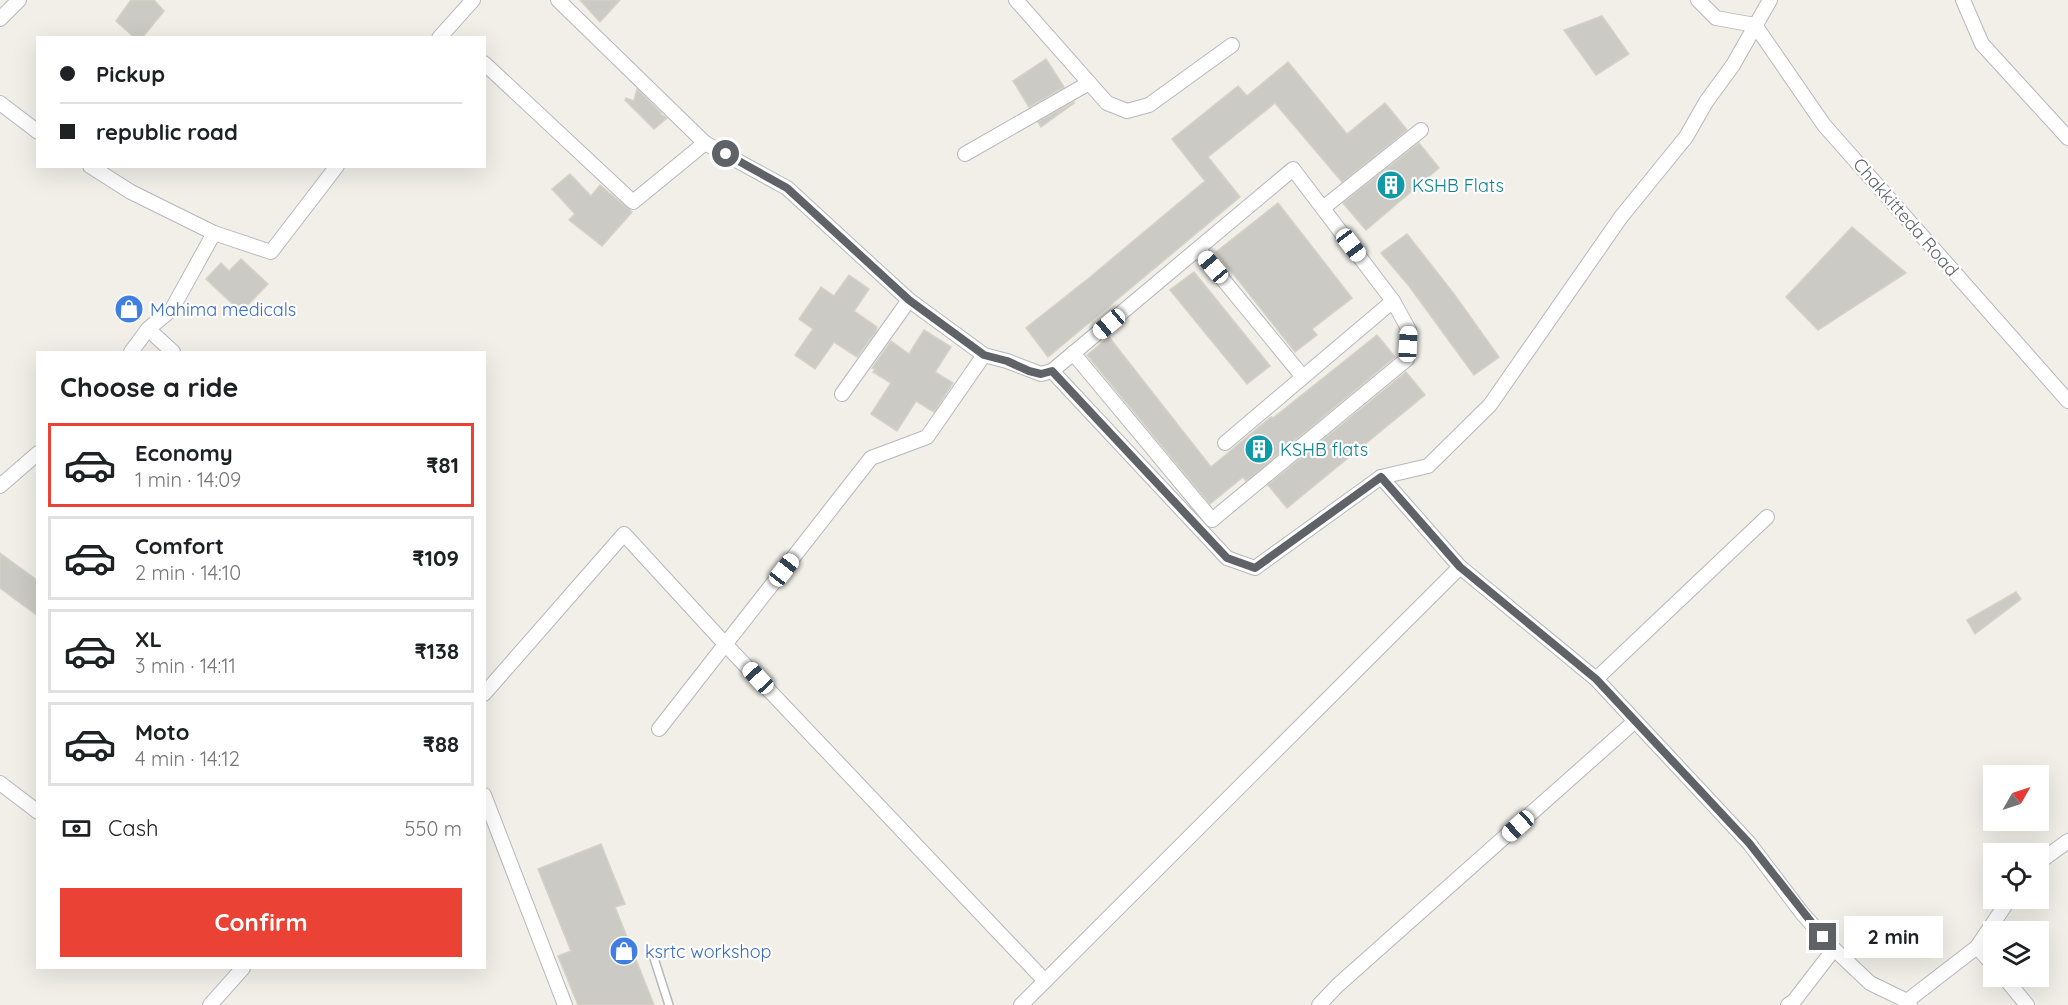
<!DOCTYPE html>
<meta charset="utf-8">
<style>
body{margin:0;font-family:Quicksand,sans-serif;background:#f6f6f6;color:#202124;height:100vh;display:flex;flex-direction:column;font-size:22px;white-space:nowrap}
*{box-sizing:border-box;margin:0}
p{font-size:20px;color:#757577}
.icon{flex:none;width:33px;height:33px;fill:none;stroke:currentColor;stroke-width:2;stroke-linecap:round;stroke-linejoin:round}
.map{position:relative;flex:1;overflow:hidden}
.panel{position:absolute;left:36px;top:351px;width:450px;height:618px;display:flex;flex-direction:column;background:#fff;border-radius:0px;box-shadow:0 6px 24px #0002}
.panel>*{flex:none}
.banner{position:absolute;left:36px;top:36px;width:450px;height:132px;border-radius:0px;box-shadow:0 6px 24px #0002;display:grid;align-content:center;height:132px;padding:0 24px;background:#fff}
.needle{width:39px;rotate:51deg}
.tools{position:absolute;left:1983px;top:765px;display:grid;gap:12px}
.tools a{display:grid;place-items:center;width:66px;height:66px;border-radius:0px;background:#fff;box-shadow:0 6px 24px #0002;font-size:30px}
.end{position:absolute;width:27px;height:27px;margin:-14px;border:8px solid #5f6368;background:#fff;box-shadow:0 0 0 3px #fff}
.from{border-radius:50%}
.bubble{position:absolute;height:42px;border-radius:0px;background:#fff;box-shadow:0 6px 24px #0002;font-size:20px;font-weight:700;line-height:42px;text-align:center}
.car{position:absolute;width:18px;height:36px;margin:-18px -9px;border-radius:8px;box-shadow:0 0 4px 2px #0007;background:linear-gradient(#fff 24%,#345 0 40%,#fff 0 76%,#345 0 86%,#fff 0)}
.banner b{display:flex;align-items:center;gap:21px;height:57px;font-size:22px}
.banner b+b{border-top:2px solid #e0e0e0}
.banner i{width:15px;height:15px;background:#202124}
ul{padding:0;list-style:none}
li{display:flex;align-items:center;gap:18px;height:84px;margin:0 12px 9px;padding:0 12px;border:3px solid #e0e0e0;border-radius:0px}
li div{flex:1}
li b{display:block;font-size:22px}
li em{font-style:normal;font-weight:700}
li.on{border-color:#ea4335}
li>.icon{width:54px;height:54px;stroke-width:1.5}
h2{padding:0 24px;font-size:27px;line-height:72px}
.pay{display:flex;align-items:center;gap:15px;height:66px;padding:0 24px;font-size:22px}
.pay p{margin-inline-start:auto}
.cta{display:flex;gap:12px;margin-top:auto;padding:12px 24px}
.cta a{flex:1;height:69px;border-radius:0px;background:#ea4335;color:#fff;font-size:24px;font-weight:700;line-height:69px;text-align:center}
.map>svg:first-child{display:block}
.building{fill:#cccac5;stroke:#d6d1c6;stroke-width:1.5}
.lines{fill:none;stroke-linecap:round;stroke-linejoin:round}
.service-casing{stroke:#b5b8bc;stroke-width:10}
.minor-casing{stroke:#b5b8bc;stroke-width:16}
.service{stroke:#fff;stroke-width:7}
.minor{stroke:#fff;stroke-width:14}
.route{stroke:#5f6368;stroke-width:8}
.labels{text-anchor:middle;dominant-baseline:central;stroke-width:4.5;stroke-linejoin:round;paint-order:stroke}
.culture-label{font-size:18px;fill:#0d838f;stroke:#fff;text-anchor:start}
.street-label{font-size:18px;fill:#5f6368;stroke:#fff}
.shop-label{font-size:18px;fill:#366cbe;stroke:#fff;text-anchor:start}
</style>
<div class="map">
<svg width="2068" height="1005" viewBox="0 0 2068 1005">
<rect width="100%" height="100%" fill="#f1efe8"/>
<g class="building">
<polygon points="131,0 154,0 164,11 142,38 135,38 116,21"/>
<polygon points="580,0 620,0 600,22"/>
<polygon points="1602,16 1629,54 1596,75 1564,30"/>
<polygon points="1046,59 1064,87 1029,107 1013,81"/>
<polygon points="1288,62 1347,134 1385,103 1407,130 1342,182 1275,103 1208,157 1240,197 1048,357 1026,328 1089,278 1205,181 1172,139 1238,86 1247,96"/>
<polygon points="637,89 661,113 660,114 667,118 654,129 625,100 626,98 634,101"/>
<polygon points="1074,102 1074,103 1041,127 1038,122"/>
<polygon points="1419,143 1439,168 1366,230 1343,203"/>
<polygon points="570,174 591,196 600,185 632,212 602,246 569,220 575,214 552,189"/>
<polygon points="1278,203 1352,298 1312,329 1317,335 1295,352 1216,252"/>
<polygon points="1852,227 1906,273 1818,330 1786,297"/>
<polygon points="1407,234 1454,294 1499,357 1474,375 1409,286 1381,253"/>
<polygon points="241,259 268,284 241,312 206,279 221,263 229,271"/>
<polygon points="1194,272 1270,366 1247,384 1170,290"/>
<polygon points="849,275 869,289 854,311 877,327 876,331 857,357 834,342 815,369 795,355 813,329 799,319 821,287 834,296"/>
<polygon points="924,330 951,347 935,372 953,383 934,412 916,401 897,431 871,414 891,383 873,372 875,369 872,368 891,341 909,354"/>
<polygon points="1377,335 1395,357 1246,481 1243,477 1210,504 1087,355 1109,337 1211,467 1271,417 1273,418"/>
<polygon points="1406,372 1425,395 1287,508 1268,485"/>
<polygon points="0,553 38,581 38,616 0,588"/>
<polygon points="2016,592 2021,599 1975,634 1967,620"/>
<polygon points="601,844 625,904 615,907 654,1005 578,1005 558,956 571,951 538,869"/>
</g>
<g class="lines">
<g class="service-casing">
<polyline id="service" points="652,952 669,1005"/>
</g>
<g class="minor-casing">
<g id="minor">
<polyline points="558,0 705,143"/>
<polyline points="1016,0 1107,103 1127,111 1149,105 1232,45"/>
<polyline points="1698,0 1716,18 1755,25 1824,125 2068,401"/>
<polyline points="1963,0 1982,44 2068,138"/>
<polyline points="0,19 19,0"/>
<polyline points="439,38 473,0"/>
<polyline points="484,63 633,202 705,143 787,188 909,300 842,394"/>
<polyline points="0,103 38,132"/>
<polyline points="965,154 1089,83"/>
<polyline points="90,166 131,192 214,233"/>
<polyline points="1323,208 1421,130"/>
<polyline points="1198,249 1303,377"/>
<polyline points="909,300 984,355 1007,361 1041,374 1052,371 1227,558 1255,568 1381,477 1428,466 1490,405 1621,217 1686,137 1706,102 1733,65 1770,0"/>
<polyline points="148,329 173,352"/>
<polyline points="131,352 148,329 172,309 214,233 271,252 337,166"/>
<polyline points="1073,353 1212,520 1407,359 1409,330 1393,301"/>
<polyline points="1052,371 1293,169 1393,301 1225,443"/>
<polyline points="0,486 38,453"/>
<polyline points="1460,567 1596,679 1749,843 1802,913 1834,949 1870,983 1907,1001 1910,1005"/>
<polyline points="1596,679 1767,517"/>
<polyline points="484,694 624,534 726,645 1045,981"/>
<polyline points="659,729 871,458 927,437 984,355"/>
<polyline points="0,783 38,812"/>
<polyline points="484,795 565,1005"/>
<polyline points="2038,863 2068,841"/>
<polyline points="1977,947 1994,966"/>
<polyline points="2003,976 2027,1005"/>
<polyline points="1907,1001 1977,947 2010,898"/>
<polyline points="210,1005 243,968"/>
<polyline points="1021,1005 1460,567 1381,477"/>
<polyline points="1319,1005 1338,985 1634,722"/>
<polyline points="1788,1005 1794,1001 1834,949"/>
</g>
</g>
<use href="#service" class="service"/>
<use href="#minor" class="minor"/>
</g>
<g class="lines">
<polyline class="route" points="726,154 787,188 909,300 984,355 1007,361 1029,371 1041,374 1052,371 1227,558 1255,568 1381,477 1460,567 1596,679 1749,843 1823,937"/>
</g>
<defs>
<g id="building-disc" transform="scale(1.5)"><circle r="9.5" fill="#0f9aa8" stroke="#fff"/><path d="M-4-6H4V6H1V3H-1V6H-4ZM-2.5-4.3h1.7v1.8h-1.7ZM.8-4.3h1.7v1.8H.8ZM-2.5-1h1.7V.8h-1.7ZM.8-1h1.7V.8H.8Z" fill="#fff"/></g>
<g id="shop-disc" transform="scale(1.5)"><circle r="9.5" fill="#3f7fe0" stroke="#fff"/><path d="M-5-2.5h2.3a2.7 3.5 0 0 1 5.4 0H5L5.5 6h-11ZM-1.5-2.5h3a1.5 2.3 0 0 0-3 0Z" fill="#fff"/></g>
</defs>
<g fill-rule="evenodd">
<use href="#building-disc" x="1391" y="185"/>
<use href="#shop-disc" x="129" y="309"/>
<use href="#building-disc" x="1259" y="449"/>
<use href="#shop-disc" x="624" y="951"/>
</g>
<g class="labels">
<g class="culture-label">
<text x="1412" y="185">KSHB Flats</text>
<text x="1280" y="449">KSHB flats</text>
</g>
<g class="street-label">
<text transform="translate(1906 217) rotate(49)">Chakkitteda Road</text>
</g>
<g class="shop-label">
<text x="150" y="309">Mahima medicals</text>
<text x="645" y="951">ksrtc workshop</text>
</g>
</g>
</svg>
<div class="tools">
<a><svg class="needle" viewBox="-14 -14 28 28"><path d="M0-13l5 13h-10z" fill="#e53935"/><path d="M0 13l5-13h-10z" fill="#757577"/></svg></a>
<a><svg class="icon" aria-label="locate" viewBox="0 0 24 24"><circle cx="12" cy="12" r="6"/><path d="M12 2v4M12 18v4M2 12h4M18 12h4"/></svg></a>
<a><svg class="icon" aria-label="layers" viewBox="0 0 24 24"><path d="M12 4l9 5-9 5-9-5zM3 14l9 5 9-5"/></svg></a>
</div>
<i class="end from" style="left:726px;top:154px"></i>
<i class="end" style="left:1823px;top:937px"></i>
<div class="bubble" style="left:1844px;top:916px;width:99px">2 min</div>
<i class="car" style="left:1351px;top:245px;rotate:143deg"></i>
<i class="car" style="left:1213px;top:267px;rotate:320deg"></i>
<i class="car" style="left:1109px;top:324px;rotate:230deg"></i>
<i class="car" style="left:1408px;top:344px;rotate:3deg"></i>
<i class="car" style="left:784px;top:570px;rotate:38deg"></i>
<i class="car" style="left:758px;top:678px;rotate:317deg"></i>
<i class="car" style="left:1518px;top:826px;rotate:228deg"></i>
<div class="banner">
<b><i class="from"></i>Pickup</b>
<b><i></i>republic road</b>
</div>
<section class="panel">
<h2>Choose a ride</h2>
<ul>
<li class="on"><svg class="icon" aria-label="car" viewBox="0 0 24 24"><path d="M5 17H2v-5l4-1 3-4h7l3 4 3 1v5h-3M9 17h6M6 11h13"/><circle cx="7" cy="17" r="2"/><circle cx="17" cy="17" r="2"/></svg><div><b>Economy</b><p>1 min · 14:09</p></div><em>₹81</em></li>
<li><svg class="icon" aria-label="car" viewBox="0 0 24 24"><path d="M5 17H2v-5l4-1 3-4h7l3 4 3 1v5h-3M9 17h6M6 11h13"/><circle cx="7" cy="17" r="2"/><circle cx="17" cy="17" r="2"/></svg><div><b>Comfort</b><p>2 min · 14:10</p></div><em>₹109</em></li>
<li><svg class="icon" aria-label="car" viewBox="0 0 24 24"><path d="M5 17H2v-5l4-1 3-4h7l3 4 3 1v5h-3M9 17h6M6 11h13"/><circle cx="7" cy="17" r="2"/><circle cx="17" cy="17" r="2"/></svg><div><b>XL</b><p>3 min · 14:11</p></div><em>₹138</em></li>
<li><svg class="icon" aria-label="car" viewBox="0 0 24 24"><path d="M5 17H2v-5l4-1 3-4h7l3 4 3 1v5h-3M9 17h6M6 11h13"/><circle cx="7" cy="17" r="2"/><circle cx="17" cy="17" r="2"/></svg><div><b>Moto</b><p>4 min · 14:12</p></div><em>₹88</em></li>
</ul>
<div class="pay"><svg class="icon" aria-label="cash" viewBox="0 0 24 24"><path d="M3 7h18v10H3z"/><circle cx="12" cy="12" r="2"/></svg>Cash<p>550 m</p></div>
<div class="cta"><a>Confirm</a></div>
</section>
</div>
